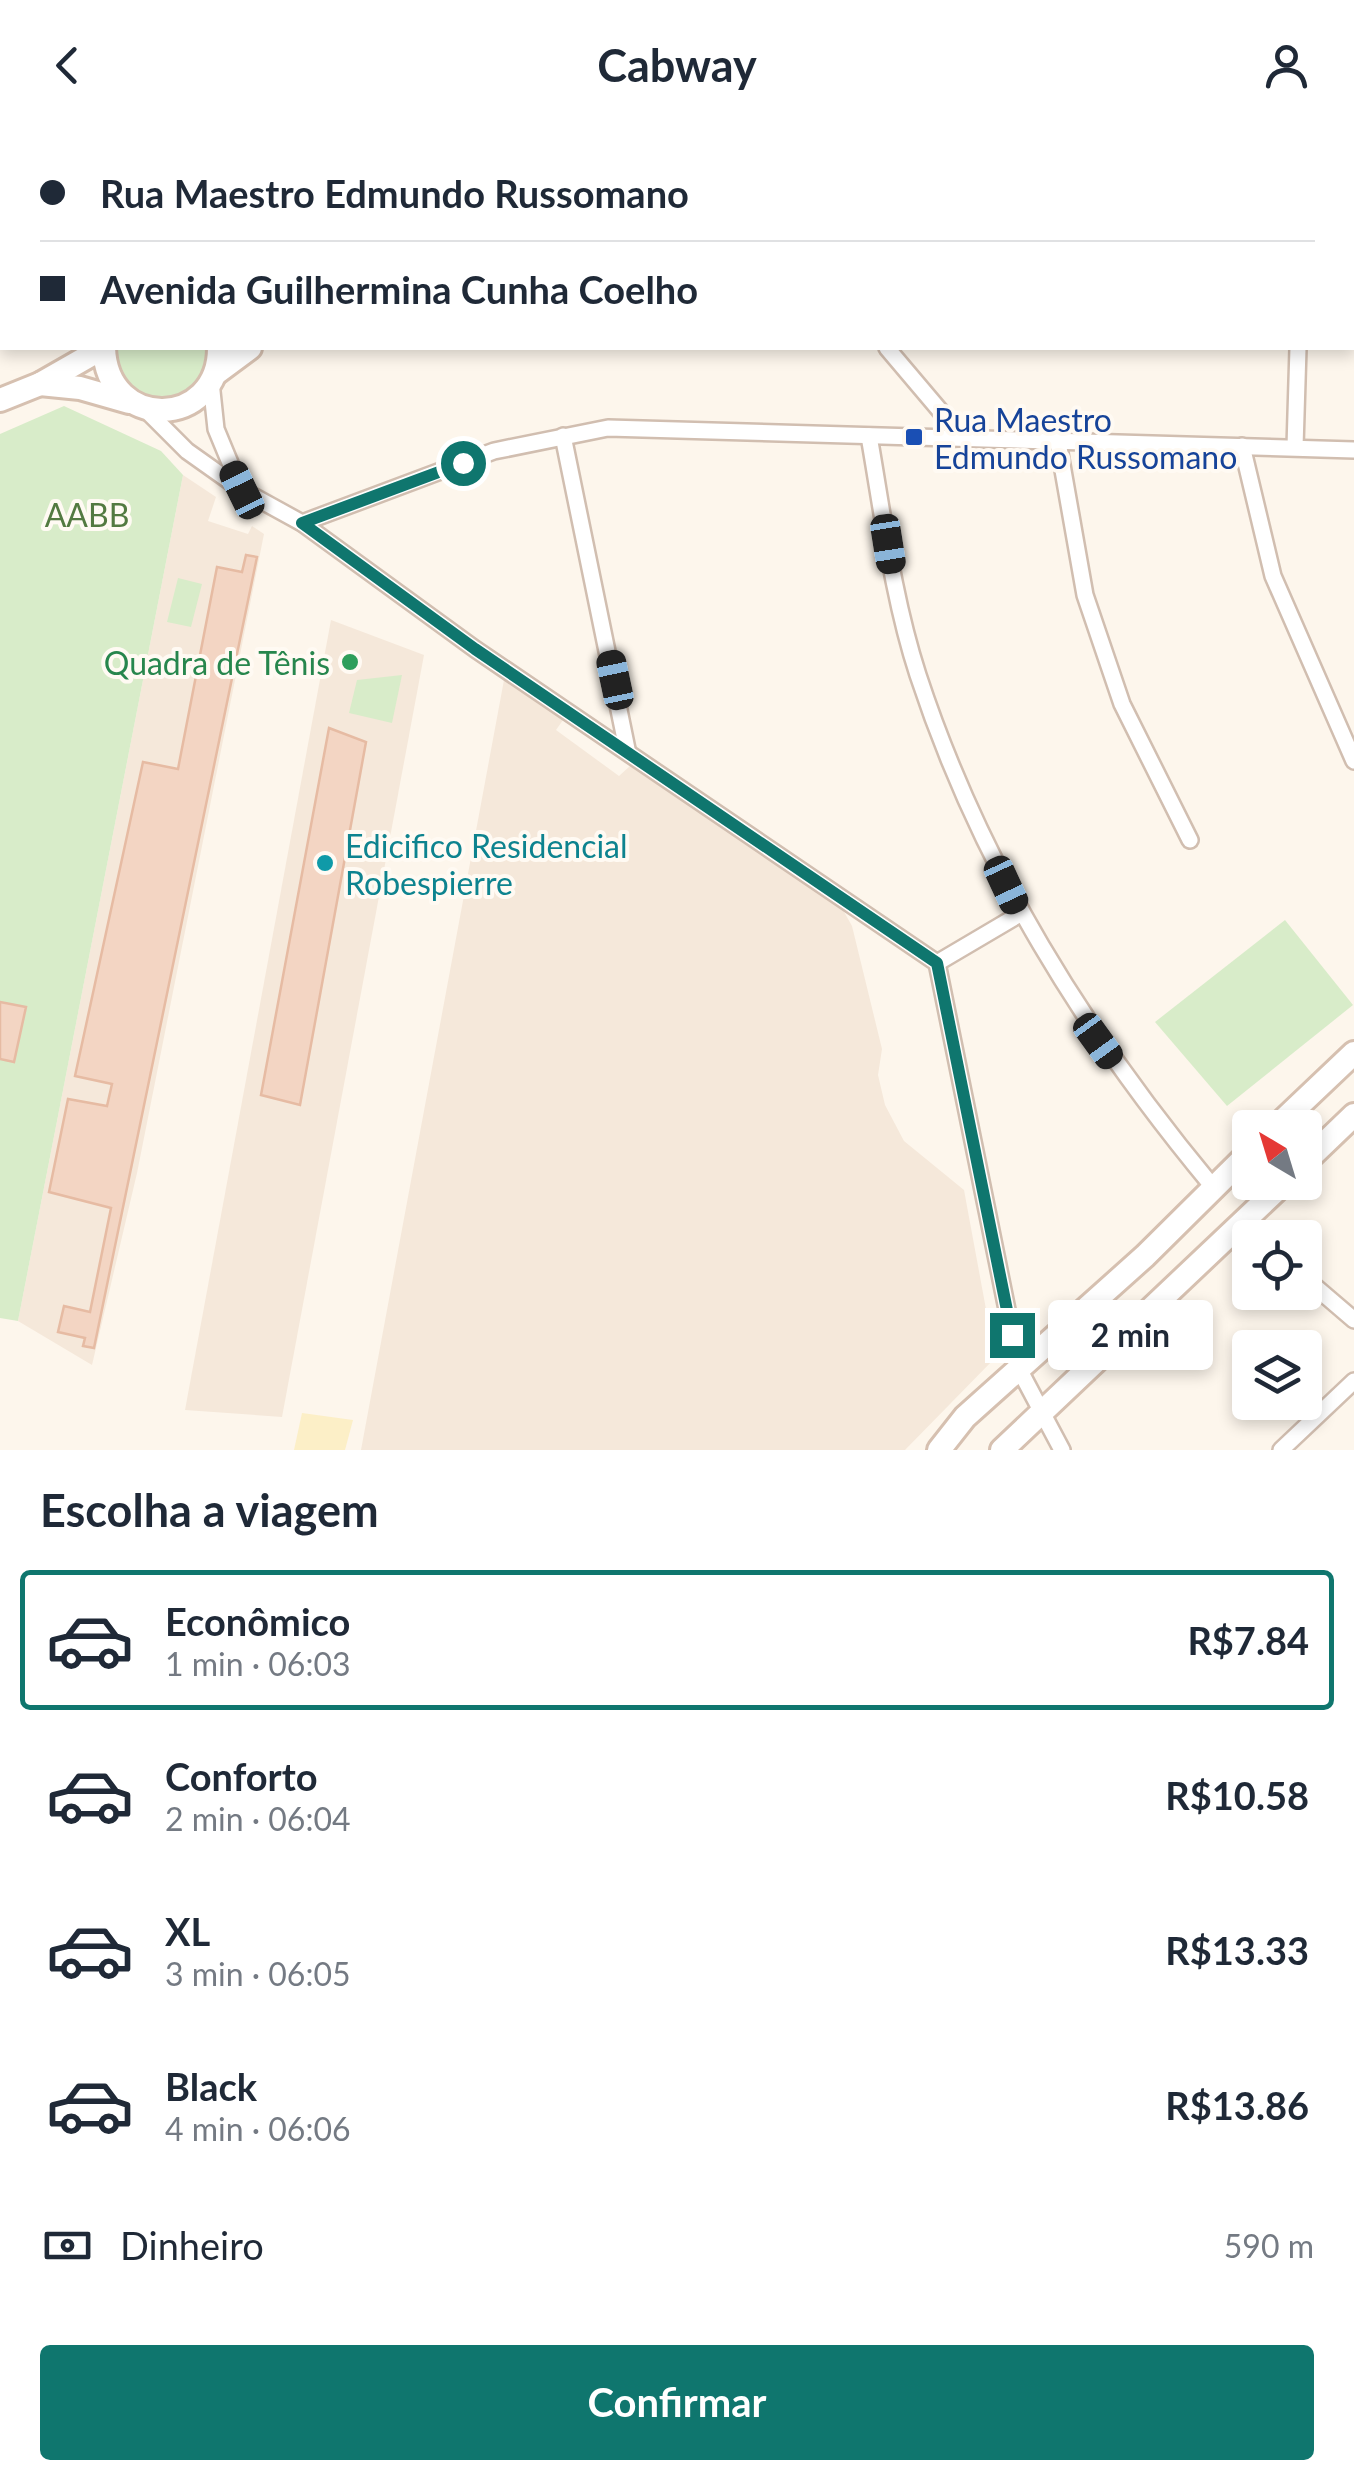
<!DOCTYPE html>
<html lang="pt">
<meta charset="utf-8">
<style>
body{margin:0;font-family:Lato,sans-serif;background:#f6f6f7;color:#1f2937;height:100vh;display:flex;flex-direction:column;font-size:38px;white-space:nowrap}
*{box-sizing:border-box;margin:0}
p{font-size:32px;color:#747a83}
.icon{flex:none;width:55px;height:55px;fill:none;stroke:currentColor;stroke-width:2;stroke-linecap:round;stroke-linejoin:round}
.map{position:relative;height:1320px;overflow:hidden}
.sheet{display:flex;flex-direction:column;background:#fff;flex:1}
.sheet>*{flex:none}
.top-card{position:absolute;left:0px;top:0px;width:1355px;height:220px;box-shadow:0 5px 15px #0003;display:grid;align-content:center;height:220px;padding:0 40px;background:#fff}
.needle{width:65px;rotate:322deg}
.buttons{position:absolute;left:1232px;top:980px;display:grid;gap:20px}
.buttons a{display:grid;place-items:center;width:90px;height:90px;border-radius:10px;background:#fff;box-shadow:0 5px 15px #0003;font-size:50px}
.end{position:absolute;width:45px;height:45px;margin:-22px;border:12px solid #0f766e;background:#fff;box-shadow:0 0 0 5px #fff}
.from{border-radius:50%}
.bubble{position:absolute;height:70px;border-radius:10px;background:#fff;box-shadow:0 5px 15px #0003;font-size:32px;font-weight:700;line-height:70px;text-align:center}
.car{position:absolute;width:30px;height:60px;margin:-30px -15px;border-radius:12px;box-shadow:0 0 8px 2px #0007;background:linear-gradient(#222 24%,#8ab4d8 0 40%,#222 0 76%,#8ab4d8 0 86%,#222 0)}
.top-card b{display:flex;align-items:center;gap:35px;height:95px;font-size:38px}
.top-card b+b{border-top:2px solid #e0e1e3}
.top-card i{width:25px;height:25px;background:#1f2937}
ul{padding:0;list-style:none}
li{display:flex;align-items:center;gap:30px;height:140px;margin:0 20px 15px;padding:0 20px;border:5px solid transparent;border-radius:10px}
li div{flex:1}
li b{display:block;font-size:38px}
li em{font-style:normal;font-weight:700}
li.selected{border-color:#0f766e}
li>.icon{width:90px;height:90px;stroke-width:1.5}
h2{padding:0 40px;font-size:45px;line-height:120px}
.pay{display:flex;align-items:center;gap:25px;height:110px;padding:0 40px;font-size:38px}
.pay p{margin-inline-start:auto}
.button{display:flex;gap:20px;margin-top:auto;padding:20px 40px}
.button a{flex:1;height:115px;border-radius:10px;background:#0f766e;color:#fff;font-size:40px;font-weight:700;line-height:115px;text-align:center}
header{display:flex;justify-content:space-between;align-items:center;height:130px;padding:0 40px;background:#fff;font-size:45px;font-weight:700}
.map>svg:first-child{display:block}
.residential{fill:#f5e8da}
.green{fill:#d8ecc9}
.sand{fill:#fcefc7}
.building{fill:#f3d5c3;stroke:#e6bba3;stroke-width:2.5}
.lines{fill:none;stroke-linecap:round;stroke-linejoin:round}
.street-casing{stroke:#d1beb0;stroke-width:20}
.secondary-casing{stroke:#d6c0b0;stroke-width:28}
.street{stroke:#fff;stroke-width:15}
.secondary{stroke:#fff;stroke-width:22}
.route{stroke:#0f766e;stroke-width:12}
.transit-dot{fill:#1a4fb4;stroke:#fffaf3;stroke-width:4}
.leisure-dot{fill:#2e9e5b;stroke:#fffaf3;stroke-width:4}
.culture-dot{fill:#0f9aa8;stroke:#fffaf3;stroke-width:4}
.labels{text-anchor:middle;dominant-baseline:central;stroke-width:8;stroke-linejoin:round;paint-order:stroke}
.transit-label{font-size:32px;fill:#164399;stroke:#fffaf3;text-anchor:start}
.park-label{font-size:32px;fill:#537a41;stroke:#fffaf3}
.leisure-label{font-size:32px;fill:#27864d;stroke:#fffaf3;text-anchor:end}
.culture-label{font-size:32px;fill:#0d838f;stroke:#fffaf3;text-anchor:start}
</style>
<header><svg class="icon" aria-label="back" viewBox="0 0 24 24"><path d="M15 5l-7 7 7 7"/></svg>Cabway<svg class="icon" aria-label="person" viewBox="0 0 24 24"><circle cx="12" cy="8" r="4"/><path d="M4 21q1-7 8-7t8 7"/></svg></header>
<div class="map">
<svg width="1354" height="1320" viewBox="0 0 1354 1320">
<rect width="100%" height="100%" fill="#fdf6ec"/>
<g class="residential">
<polygon points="183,345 216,367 208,391 248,404 252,396 264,404 137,1043 92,1235 18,1191"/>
<polygon points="331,490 424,525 282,1287 185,1280"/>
<polygon points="504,550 563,590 556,600 619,646 630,636 843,780 852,796 882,919 878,945 885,975 904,1011 964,1060 995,1228 905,1320 361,1320"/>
</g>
<g class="green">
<polygon points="117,218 211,218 213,240 174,279 123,259"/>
<polygon points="64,276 161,321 183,345 18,1191 0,1188 0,304"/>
<polygon points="178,448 202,454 191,497 167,492"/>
<polygon points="402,545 392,593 349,583 357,550"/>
<polygon points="1285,790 1353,875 1227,976 1155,892"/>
</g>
<polygon class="sand" points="302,1283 353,1290 345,1320 294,1320"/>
<g class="building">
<polygon points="246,425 257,427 94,1218 83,1216 85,1208 58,1202 64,1176 90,1182 111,1078 49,1062 68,969 107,976 112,954 75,946 143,632 178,639 217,437 242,442"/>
<polygon points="329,598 366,612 300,975 261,965"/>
<polygon points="0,872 26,877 14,932 0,929"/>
</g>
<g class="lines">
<g class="street-casing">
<g id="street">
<polyline points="146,2 146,0"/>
<polyline points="860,2 863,0"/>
<polyline points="883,2 884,0"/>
<polyline points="1309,2 1309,0"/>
<polyline points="887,218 964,309"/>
<polyline points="211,252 216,299 240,357"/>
<polyline points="144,278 187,321 242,360 302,393 475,519 937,833 1019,1239 1062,1320"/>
<polyline points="563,306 627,619"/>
<path d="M 869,306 C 883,386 893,468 918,545 C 981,737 1085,903 1213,1057"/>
<polyline points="1058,312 1085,465 1122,574 1190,710"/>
<polyline points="1242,316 1273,446 1354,631"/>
<polyline points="1295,317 1298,218"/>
<polyline points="302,393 494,321 608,298 1354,320"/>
<polyline points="937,833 1020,784"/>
<polyline points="1242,1094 1257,1108"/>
<polyline points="1305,1148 1354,1190"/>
<polyline points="1281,1320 1354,1251"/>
</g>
</g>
<g class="secondary-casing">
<g id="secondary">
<polyline points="1352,85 1354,85"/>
<polyline points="1352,122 1354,122"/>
<path d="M 104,218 C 107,302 219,299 219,218"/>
<polyline points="215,244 250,218"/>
<polyline points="40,254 80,258 129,272"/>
<polyline points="0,270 40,254 103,218"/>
<polyline points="1275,998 1354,923"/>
<polyline points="1305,1032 1354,985"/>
<polyline points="939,1320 965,1287 1145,1126 1250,1022"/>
<polyline points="1002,1320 1285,1052"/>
</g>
</g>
<use href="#street" class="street"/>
<use href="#secondary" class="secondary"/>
</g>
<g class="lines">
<polyline class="route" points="463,333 302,393 475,519 937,833 1012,1205"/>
</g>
<rect class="transit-dot" x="904" y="297" width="20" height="20" rx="5"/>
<circle class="leisure-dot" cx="350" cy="532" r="10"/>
<circle class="culture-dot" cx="325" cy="733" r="10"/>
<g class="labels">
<g class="transit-label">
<text x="934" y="289">Rua Maestro<tspan x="934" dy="37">Edmundo Russomano</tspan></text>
</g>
<g class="park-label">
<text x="87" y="384">AABB</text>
</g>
<g class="leisure-label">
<text x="330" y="532">Quadra de Tênis</text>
</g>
<g class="culture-label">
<text x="345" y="715">Edicifico Residencial<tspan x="345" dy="37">Robespierre</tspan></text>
</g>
</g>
</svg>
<div class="buttons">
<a><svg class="needle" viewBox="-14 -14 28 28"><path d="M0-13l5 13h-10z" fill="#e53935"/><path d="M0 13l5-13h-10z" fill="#747a83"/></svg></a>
<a><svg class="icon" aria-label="locate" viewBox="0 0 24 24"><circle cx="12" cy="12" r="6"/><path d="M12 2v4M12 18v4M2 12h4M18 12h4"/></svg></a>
<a><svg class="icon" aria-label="layers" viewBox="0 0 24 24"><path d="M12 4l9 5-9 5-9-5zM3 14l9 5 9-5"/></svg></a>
</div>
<i class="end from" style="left:463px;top:333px"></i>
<i class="end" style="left:1012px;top:1205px"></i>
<div class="bubble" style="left:1048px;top:1170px;width:165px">2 min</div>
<i class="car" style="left:242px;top:360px;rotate:334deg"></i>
<i class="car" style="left:888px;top:414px;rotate:171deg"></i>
<i class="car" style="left:615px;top:550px;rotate:348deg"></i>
<i class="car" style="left:1006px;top:755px;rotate:155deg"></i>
<i class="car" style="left:1098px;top:911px;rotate:144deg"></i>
<div class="top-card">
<b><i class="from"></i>Rua Maestro Edmundo Russomano</b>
<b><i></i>Avenida Guilhermina Cunha Coelho</b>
</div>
</div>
<section class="sheet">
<h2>Escolha a viagem</h2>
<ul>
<li class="selected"><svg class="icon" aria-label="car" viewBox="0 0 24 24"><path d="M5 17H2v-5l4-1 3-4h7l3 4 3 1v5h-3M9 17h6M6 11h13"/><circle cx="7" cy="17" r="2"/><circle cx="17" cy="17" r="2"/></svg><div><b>Econômico</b><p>1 min · 06:03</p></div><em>R$7.84</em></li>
<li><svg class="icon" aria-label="car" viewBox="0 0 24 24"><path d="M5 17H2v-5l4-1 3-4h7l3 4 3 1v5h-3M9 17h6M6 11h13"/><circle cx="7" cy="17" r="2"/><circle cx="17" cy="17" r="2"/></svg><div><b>Conforto</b><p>2 min · 06:04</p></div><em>R$10.58</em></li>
<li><svg class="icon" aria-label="car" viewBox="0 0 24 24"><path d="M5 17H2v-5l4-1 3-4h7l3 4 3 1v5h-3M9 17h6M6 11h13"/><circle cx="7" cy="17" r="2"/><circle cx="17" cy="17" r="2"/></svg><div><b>XL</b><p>3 min · 06:05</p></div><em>R$13.33</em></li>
<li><svg class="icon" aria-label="car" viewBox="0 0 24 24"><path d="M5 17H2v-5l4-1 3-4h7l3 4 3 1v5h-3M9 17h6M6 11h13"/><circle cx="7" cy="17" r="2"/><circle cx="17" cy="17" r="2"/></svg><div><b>Black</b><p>4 min · 06:06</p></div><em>R$13.86</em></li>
</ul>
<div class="pay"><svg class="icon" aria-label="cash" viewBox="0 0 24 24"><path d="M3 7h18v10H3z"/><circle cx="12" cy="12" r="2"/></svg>Dinheiro<p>590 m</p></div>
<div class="button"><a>Confirmar</a></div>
</section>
